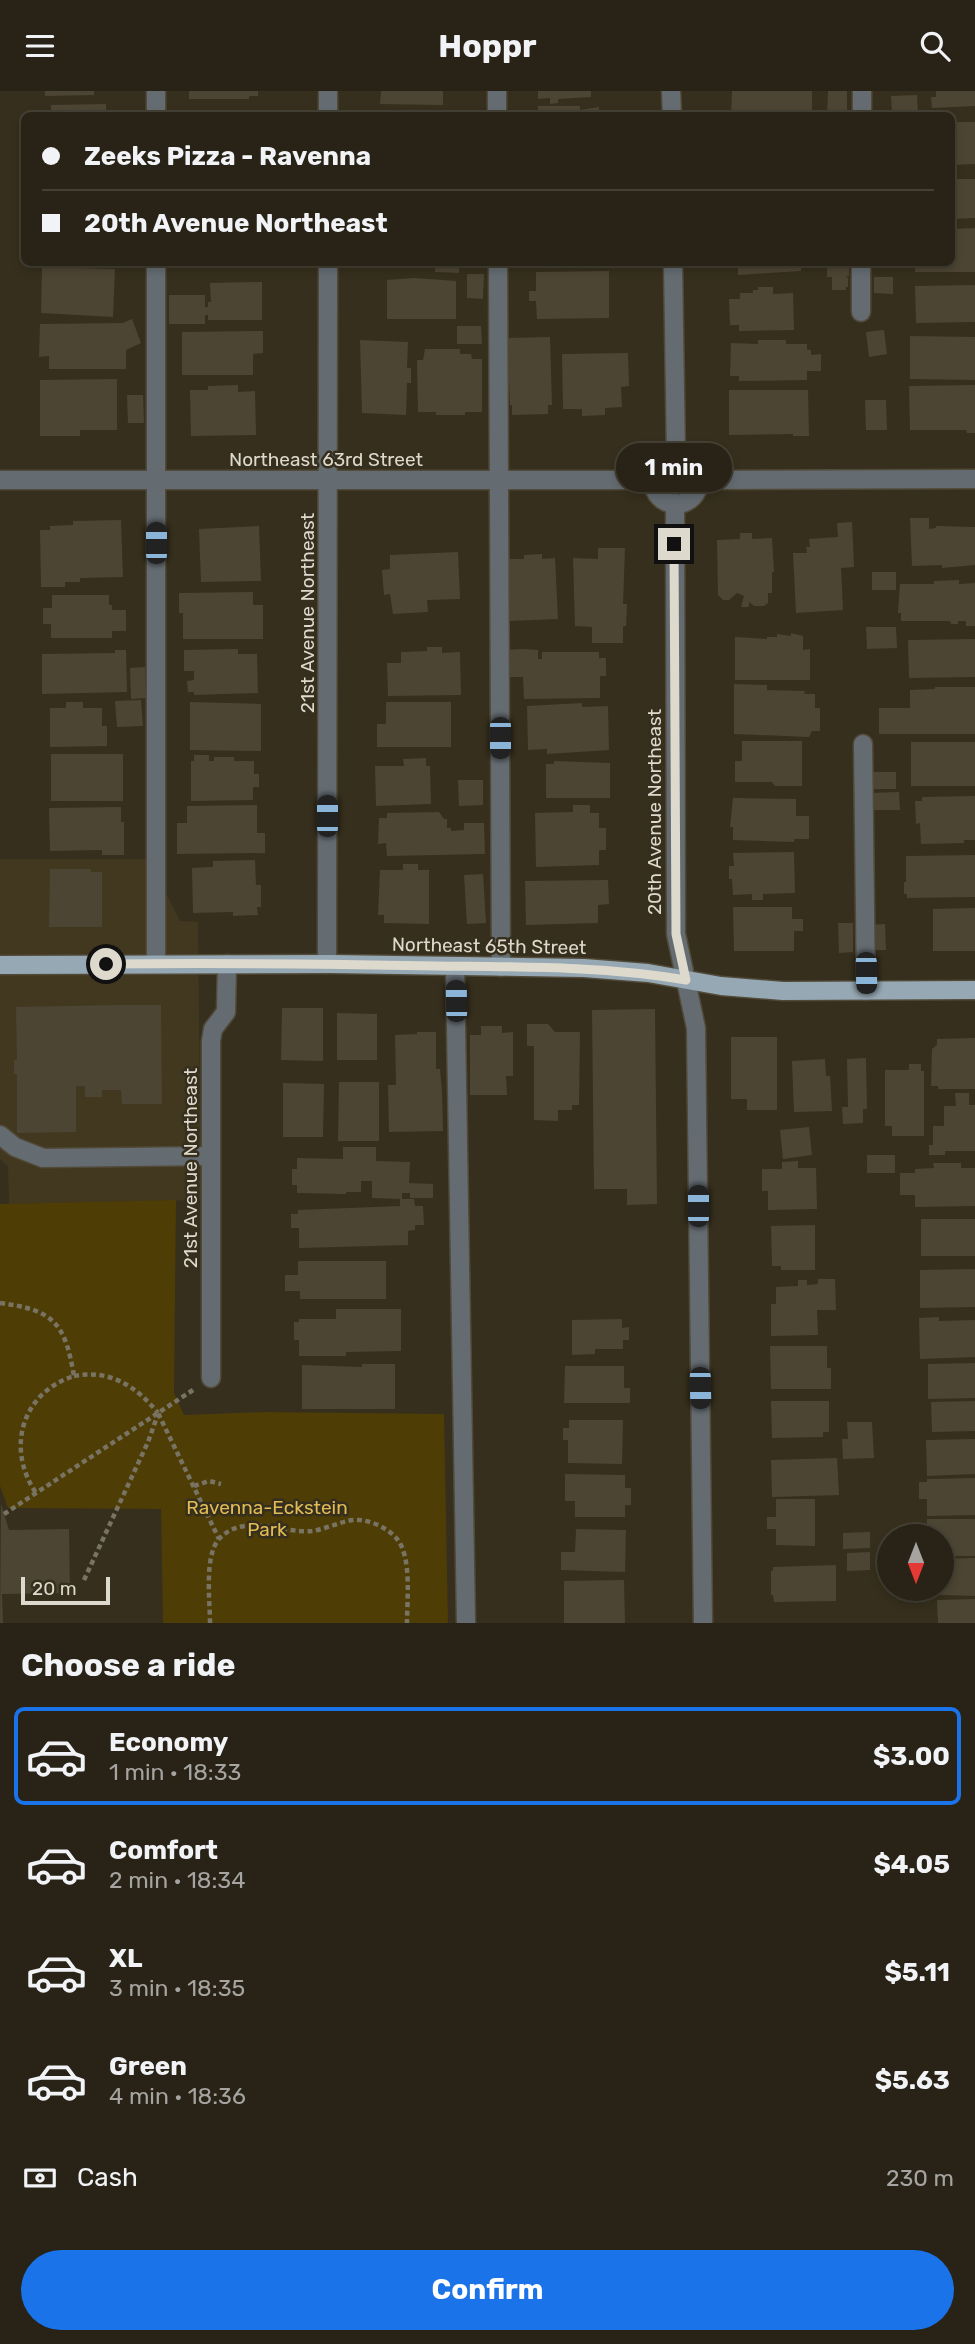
<!DOCTYPE html>
<meta charset="utf-8">
<style>
body{margin:0;font-family:Rubik,sans-serif;background:#342f23;color:#f1f3f6;height:100vh;display:flex;flex-direction:column;font-size:26px;white-space:nowrap}
*{box-sizing:border-box;margin:0}
p{font-size:23px;color:#a5a4a1}
.icon{flex:none;width:38px;height:38px;fill:none;stroke:currentColor;stroke-width:2;stroke-linecap:round;stroke-linejoin:round}
.map{position:relative;height:1532px;overflow:hidden}
.panel{display:flex;flex-direction:column;background:#282316;flex:1}
.panel>*{flex:none}
.top-card{position:absolute;left:21px;top:21px;width:934px;height:154px;border-radius:10px;box-shadow:0 4px 10px #0003,0 0 0 2px #444035;display:grid;align-content:center;height:154px;padding:0 21px;background:#282316}
.needle{width:46px;rotate:180deg}
.controls{position:absolute;left:877px;top:1433px;display:grid;gap:14px}
.controls a{display:grid;place-items:center;width:77px;height:77px;border-radius:50%;background:#282316;box-shadow:0 4px 10px #0003,0 0 0 2px #444035;font-size:35px}
.scale{position:absolute;left:21px;bottom:18px;width:89px;box-sizing:border-box;padding-left:7px;border:4px solid #ddd9cd;border-top:0;font-size:19px;line-height:24px;white-space:nowrap;color:#ddd9cd;-webkit-text-stroke:5px #362f1d;paint-order:stroke}
.end{position:absolute;width:32px;height:32px;margin:-16px;border:9px solid #ddd9cd;background:#111;box-shadow:0 0 0 4px #111}
.from{border-radius:50%}
.bubble{position:absolute;height:49px;border-radius:24px;background:#282316;box-shadow:0 4px 10px #0003,0 0 0 2px #444035;font-size:23px;font-weight:700;line-height:49px;text-align:center}
.car{position:absolute;width:21px;height:42px;margin:-21px -10px;border-radius:9px;box-shadow:0 0 5px 2px #0007;background:linear-gradient(#222 24%,#8ab4d8 0 40%,#222 0 76%,#8ab4d8 0 86%,#222 0)}
.top-card b{display:flex;align-items:center;gap:24px;height:66px;font-size:26px}
.top-card b+b{border-top:2px solid #444035}
.top-card i{width:18px;height:18px;background:#f1f3f6}
ul{padding:0;list-style:none}
li{display:flex;align-items:center;gap:21px;height:98px;margin:0 14px 10px;padding:0 7px;border:4px solid transparent;border-radius:10px}
li div{flex:1}
li b{display:block;font-size:26px}
li em{font-style:normal;font-weight:700}
li.selected{border-color:#1a73e8}
li>.icon{width:63px;height:63px;stroke-width:1.5}
h2{padding:0 21px;font-size:32px;line-height:84px}
.pay{display:flex;align-items:center;gap:18px;height:77px;padding:0 21px;font-size:26px}
.pay p{margin-inline-start:auto}
.cta{display:flex;gap:14px;margin-top:auto;padding:14px 21px}
.cta a{flex:1;height:80px;border-radius:42px;background:#1a73e8;color:#fff;font-size:28px;font-weight:700;line-height:80px;text-align:center}
header{display:flex;justify-content:space-between;align-items:center;height:91px;padding:0 21px;background:#282316;font-size:32px;font-weight:700}
.map>svg:first-child{display:block}
.built{fill:#42381f}
.green{fill:#4e3d05}
.building{fill:#4d4533}
.lines{fill:none;stroke-linecap:round;stroke-linejoin:round}
.minor-casing{stroke:#514a39;stroke-width:21}
.major-casing{stroke:#514a39;stroke-width:21}
.path{stroke:#797364;stroke-width:4.5;stroke-dasharray:5 3.5;stroke-linecap:butt}
.minor{stroke:#646c72;stroke-width:18}
.major{stroke:#96a8b4;stroke-width:18}
.route{stroke:#ddd9cd;stroke-width:9}
.labels{text-anchor:middle;dominant-baseline:central;stroke-width:5;stroke-linejoin:round;paint-order:stroke}
.street-label{font-size:19px;fill:#ddd9cd;stroke:#362f1d}
.park-label{font-size:19px;fill:#e1bc55;stroke:#362f1d}
</style>
<header><svg class="icon" aria-label="menu" viewBox="0 0 24 24"><path d="M4 6h16M4 12h16M4 18h16"/></svg>Hoppr<svg class="icon" aria-label="search" viewBox="0 0 24 24"><circle cx="10" cy="10" r="6"/><path d="M15 15l6 6"/></svg></header>
<div class="map">
<svg width="975" height="1532" viewBox="0 0 975 1532">
<rect width="100%" height="100%" fill="#362f1d"/>
<polygon class="built" points="0,768 149,768 180,830 198,831 201,1109 9,1113 8,1075 0,1068"/>
<polygon class="green" points="176,1109 174,1302 184,1324 264,1321 444,1323 448,1532 163,1532 161,1418 8,1417 0,1395 0,1113"/>
<g class="building">
<polygon points="45,0 94,0 94,4 45,5"/>
<polygon points="189,0 258,0 258,5 249,5 249,8 189,8"/>
<polygon points="381,0 443,0 443,14 380,13"/>
<polygon points="538,0 591,0 591,6 558,8 558,12 550,13 550,7 538,8"/>
<polygon points="732,0 812,0 812,24 731,24"/>
<polygon points="828,0 847,0 847,24 827,24"/>
<polygon points="936,0 975,0 975,15 932,17 931,6 936,6"/>
<polygon points="917,4 918,22 892,23 891,5"/>
<polygon points="106,13 106,24 51,24 51,14"/>
<polygon points="538,15 580,15 580,19 599,16 599,19 609,19 609,24 538,24"/>
<polygon points="265,19 265,24 175,24 175,20"/>
<polygon points="952,31 975,31 975,73 952,74"/>
<polygon points="952,88 975,88 975,127 952,128"/>
<polygon points="975,137 975,181 915,181 915,172 952,172 952,138"/>
<polygon points="189,172 264,172 264,176 189,175"/>
<polygon points="384,172 459,172 459,182 435,181 435,177 384,176"/>
<polygon points="738,172 801,172 801,180 738,184"/>
<polygon points="827,172 849,172 849,185 846,185 848,187 848,196 846,196 846,199 832,199 832,186 827,186"/>
<polygon points="42,176 115,178 113,226 41,222"/>
<polygon points="609,180 609,227 537,228 536,210 529,210 529,200 536,200 536,181"/>
<polygon points="467,183 484,183 483,208 467,207"/>
<polygon points="874,186 893,186 893,203 874,202"/>
<polygon points="414,187 456,190 456,228 387,228 387,189"/>
<polygon points="262,191 262,229 208,229 208,224 205,224 205,233 169,233 169,204 205,204 205,216 208,216 208,211 211,211 210,192"/>
<polygon points="975,194 975,231 916,232 915,195"/>
<polygon points="758,196 773,196 773,203 793,202 794,239 739,240 739,234 730,234 729,208 740,208 740,202 753,202 753,199 758,199"/>
<polygon points="132,228 141,252 126,259 126,278 49,278 49,265 39,266 40,233 123,232"/>
<polygon points="457,235 481,235 482,253 457,253"/>
<polygon points="884,239 887,263 869,266 866,241"/>
<polygon points="263,240 263,262 253,263 253,284 182,284 182,241"/>
<polygon points="910,245 975,246 975,289 910,288"/>
<polygon points="550,246 552,314 548,314 548,323 512,324 512,314 510,314 507,247"/>
<polygon points="360,249 408,251 407,277 411,277 411,292 407,292 406,324 362,322"/>
<polygon points="758,249 786,249 786,253 807,253 807,259 811,259 811,264 821,263 821,280 807,280 807,289 739,290 739,285 730,285 731,252 758,253"/>
<polygon points="425,258 460,258 460,263 471,263 472,268 482,268 482,321 465,321 465,324 436,324 436,321 418,321 417,269 423,269"/>
<polygon points="628,262 629,295 621,296 622,316 605,317 605,324 582,325 582,318 563,318 562,263"/>
<polygon points="117,288 117,339 80,339 80,345 40,345 40,289"/>
<polygon points="238,294 238,301 255,300 256,344 191,345 190,299 208,299 208,295"/>
<polygon points="975,294 975,342 967,342 966,339 910,339 909,295"/>
<polygon points="729,299 808,299 809,345 793,345 793,343 729,344"/>
<polygon points="127,304 143,304 144,332 128,332"/>
<polygon points="865,309 886,309 887,339 866,339"/>
<polygon points="910,427 929,427 929,438 936,437 936,435 975,436 975,474 942,477 942,474 912,475"/>
<polygon points="121,429 123,486 80,487 80,491 65,491 65,496 41,496 40,439 50,439 50,435 73,434 73,430"/>
<polygon points="852,431 854,476 841,477 843,519 796,522 793,462 807,462 806,456 810,456 809,448 838,446 837,432"/>
<polygon points="259,435 261,490 201,491 199,438"/>
<polygon points="740,442 752,442 752,448 772,447 774,481 772,481 772,502 768,502 768,512 764,515 754,515 749,511 749,516 741,516 744,505 737,502 729,509 723,509 718,504 717,449 740,448"/>
<polygon points="598,457 625,457 623,513 627,513 626,535 623,535 623,552 592,552 592,536 575,535 573,467 598,468"/>
<polygon points="458,461 460,508 427,509 428,521 393,523 390,503 384,504 382,479 390,478 390,464"/>
<polygon points="542,463 542,468 555,467 558,528 510,530 508,468 524,468 524,464"/>
<rect x="872" y="481" width="24" height="18"/>
<polygon points="959,489 959,493 975,492 975,535 966,535 966,530 958,530 958,533 951,533 950,530 901,530 901,522 898,522 900,493 934,493 934,490"/>
<polygon points="253,501 253,514 263,514 263,548 183,548 183,522 179,522 179,502"/>
<polygon points="52,504 109,504 109,514 112,514 112,519 126,519 126,540 112,540 112,547 51,547 51,533 43,533 43,517 52,517"/>
<polygon points="866,536 896,536 897,557 867,558"/>
<polygon points="791,542 803,545 803,559 810,558 810,589 735,589 735,546 767,548 767,546 777,546 777,543 791,545"/>
<polygon points="975,548 975,586 909,587 908,549"/>
<polygon points="427,556 442,556 442,562 460,561 461,604 388,605 387,572 401,572 401,561 427,560"/>
<polygon points="238,558 238,563 257,563 258,602 194,604 194,601 188,601 187,590 194,589 194,580 184,580 184,559"/>
<polygon points="523,558 538,559 538,568 542,568 542,561 599,561 599,567 606,567 606,585 600,585 600,607 524,608 523,586 502,586 501,559"/>
<polygon points="115,559 126,559 127,601 42,603 42,563 115,562"/>
<polygon points="145,576 146,607 131,608 130,577"/>
<polygon points="734,593 767,594 767,599 805,600 804,603 815,603 815,617 820,617 820,640 812,640 809,646 734,643"/>
<polygon points="935,596 975,596 975,643 879,643 879,617 910,617 910,599 935,598"/>
<polygon points="141,609 143,635 117,636 115,610"/>
<polygon points="66,611 83,611 83,617 102,617 102,635 107,635 107,655 50,656 50,617 66,617"/>
<polygon points="190,611 261,613 261,660 190,659"/>
<polygon points="386,611 451,611 451,656 377,656 377,633 386,633"/>
<polygon points="582,612 582,616 608,615 609,659 547,663 547,658 528,659 527,615"/>
<polygon points="742,650 802,650 802,695 775,695 772,691 735,691 735,670 742,670"/>
<rect x="911" y="651" width="64" height="44"/>
<rect x="51" y="663" width="72" height="47"/>
<polygon points="194,664 209,664 209,670 214,670 214,666 234,666 234,670 254,670 254,683 259,683 259,696 253,696 253,709 191,710 191,670 194,670"/>
<polygon points="426,667 426,675 430,675 431,713 376,715 375,675 404,675 403,668"/>
<polygon points="554,670 610,672 610,707 546,707 546,673 554,673"/>
<rect x="868" y="681" width="28" height="17"/>
<polygon points="458,689 483,689 483,714 459,715"/>
<polygon points="899,701 900,719 871,719 870,702"/>
<polygon points="975,705 975,749 964,749 964,752 921,753 920,732 916,733 915,710 922,710 922,706"/>
<polygon points="733,707 796,708 796,725 809,725 809,748 794,748 794,751 733,749 733,736 730,736"/>
<polygon points="257,714 257,742 265,742 265,762 177,763 177,732 187,732 187,715"/>
<polygon points="573,714 590,714 590,722 599,722 599,737 606,737 606,759 599,759 599,774 536,776 535,722 573,721"/>
<polygon points="121,716 121,731 124,731 124,764 102,764 102,759 50,760 49,717"/>
<polygon points="439,721 444,728 447,728 447,737 451,737 451,740 464,739 464,732 484,732 485,763 387,765 386,752 378,753 379,727 387,727 387,722"/>
<polygon points="794,761 795,802 763,803 763,809 752,809 752,803 733,804 732,788 729,788 729,775 734,775 733,762"/>
<polygon points="975,764 975,806 907,807 907,803 904,803 904,791 906,791 906,765"/>
<polygon points="255,769 256,794 261,794 261,816 257,816 258,824 233,825 233,821 193,822 192,777 213,776 213,770"/>
<polygon points="403,773 418,773 418,779 429,779 429,833 384,832 384,824 378,824 380,779 403,779"/>
<polygon points="50,778 91,778 91,781 102,781 102,836 49,836"/>
<polygon points="483,783 486,832 467,833 464,784"/>
<polygon points="608,789 609,813 598,814 598,832 526,834 525,790"/>
<polygon points="733,816 792,816 792,828 803,828 803,840 794,840 794,860 734,860"/>
<polygon points="975,817 975,860 933,860 933,818"/>
<polygon points="838,832 853,832 853,861 839,862"/>
<polygon points="885,833 886,859 869,859 868,834"/>
<polygon points="120,914 161,914 162,1013 122,1013 121,999 102,999 102,1006 85,1006 85,995 76,995 76,1041 17,1042 17,983 14,983 14,969 17,969 16,916"/>
<polygon points="282,917 323,917 323,970 281,969"/>
<polygon points="655,918 657,1113 627,1114 627,1098 594,1098 592,919"/>
<polygon points="337,922 377,923 377,969 337,969"/>
<polygon points="527,933 548,933 555,941 580,941 579,1014 572,1014 572,1019 558,1019 558,1030 534,1029 534,955 527,955"/>
<polygon points="481,935 502,935 502,942 513,941 513,985 506,985 507,1004 470,1004 470,944 481,944"/>
<polygon points="417,941 436,941 436,978 440,978 442,1000 443,1040 389,1041 388,994 396,994 395,944 417,943"/>
<polygon points="731,946 777,946 777,1019 747,1019 747,1008 731,1008"/>
<polygon points="975,947 975,998 938,998 938,995 931,995 932,958 937,954 937,948"/>
<polygon points="866,967 867,1018 863,1018 863,1032 843,1033 842,1016 848,1016 847,968"/>
<polygon points="825,968 826,985 830,985 832,1020 794,1021 792,970"/>
<polygon points="909,973 921,973 921,980 924,980 924,1045 892,1045 892,1035 885,1035 885,979 909,979"/>
<polygon points="339,991 379,991 379,1050 338,1050"/>
<polygon points="283,992 324,993 323,1046 283,1046"/>
<polygon points="955,1002 969,1002 969,1014 975,1014 975,1060 945,1060 945,1064 929,1064 929,1054 933,1054 933,1035 944,1035 944,1015 956,1015"/>
<polygon points="809,1036 812,1064 783,1068 780,1039"/>
<polygon points="343,1056 376,1056 376,1070 410,1071 409,1092 433,1093 433,1107 410,1107 410,1102 402,1102 402,1108 372,1107 372,1090 361,1090 361,1101 346,1101 346,1103 297,1102 297,1094 292,1094 292,1078 297,1078 297,1067 343,1068"/>
<rect x="867" y="1064" width="28" height="18"/>
<polygon points="798,1070 798,1077 816,1077 817,1118 768,1119 768,1100 762,1100 762,1078 782,1078 782,1071"/>
<polygon points="933,1072 961,1072 961,1077 975,1077 975,1115 915,1116 915,1104 900,1104 900,1082 915,1082 915,1078 934,1077"/>
<polygon points="400,1108 414,1108 415,1115 423,1115 424,1134 415,1134 415,1139 408,1140 408,1154 299,1157 299,1137 291,1137 291,1123 298,1123 298,1119 400,1115"/>
<rect x="921" y="1128" width="54" height="37"/>
<polygon points="815,1134 815,1179 781,1179 781,1175 772,1175 771,1135"/>
<polygon points="298,1170 386,1170 386,1208 300,1208 300,1200 285,1200 285,1184 298,1184"/>
<polygon points="975,1178 975,1216 920,1217 920,1179"/>
<polygon points="818,1188 835,1188 836,1219 817,1219 818,1244 771,1245 771,1213 776,1213 776,1196 798,1195 798,1189 807,1189 807,1194 818,1193"/>
<polygon points="336,1218 401,1218 401,1260 346,1261 346,1265 299,1265 299,1249 294,1249 294,1231 299,1231 299,1228 336,1228"/>
<polygon points="939,1226 939,1230 975,1229 975,1266 920,1268 919,1227"/>
<polygon points="622,1228 622,1237 629,1236 629,1249 623,1249 623,1258 595,1258 595,1263 572,1264 572,1229"/>
<polygon points="770,1255 827,1255 827,1277 831,1277 831,1298 771,1298"/>
<polygon points="975,1272 975,1307 928,1308 928,1273"/>
<polygon points="362,1273 395,1273 395,1318 302,1318 302,1274 362,1276"/>
<polygon points="565,1275 624,1275 624,1297 630,1297 630,1312 564,1312"/>
<polygon points="771,1310 829,1310 829,1341 823,1341 823,1346 772,1347"/>
<polygon points="975,1310 975,1340 932,1341 931,1311"/>
<polygon points="569,1329 623,1329 622,1373 568,1372 568,1349 563,1349 563,1337 569,1337"/>
<polygon points="847,1331 872,1331 874,1367 843,1368 842,1348 848,1348"/>
<polygon points="975,1348 975,1383 927,1385 926,1349"/>
<polygon points="837,1367 839,1404 772,1406 771,1369"/>
<polygon points="565,1383 625,1384 625,1397 631,1397 631,1414 625,1414 625,1426 575,1426 575,1410 565,1410"/>
<polygon points="975,1387 975,1424 927,1425 927,1408 919,1408 919,1391 927,1391 927,1388"/>
<polygon points="776,1408 815,1408 815,1455 776,1454 776,1438 767,1438 767,1426 776,1426"/>
<polygon points="1,1413 9,1439 69,1438 70,1502 2,1503 3,1532 0,1532"/>
<polygon points="927,1428 975,1428 975,1465 942,1465 942,1446 927,1446"/>
<polygon points="576,1438 626,1439 625,1481 561,1479 561,1461 575,1461"/>
<polygon points="870,1441 870,1457 843,1458 843,1442"/>
<polygon points="870,1461 870,1479 847,1480 847,1462"/>
<polygon points="975,1467 975,1505 912,1503 912,1498 942,1498 942,1468"/>
<polygon points="836,1474 836,1510 774,1511 773,1504 771,1504 771,1480 773,1480 773,1476"/>
<polygon points="624,1489 625,1532 564,1532 564,1490"/>
<polygon points="975,1508 975,1532 938,1532 937,1509"/>
</g>
<g class="lines">
<g class="minor-casing">
<g id="minor">
<polyline points="156,0 156,24"/>
<polyline points="328,0 328,24"/>
<polyline points="497,0 497,24"/>
<polyline points="671,0 672,24"/>
<polyline points="862,24 862,0"/>
<polyline points="498,172 501,876"/>
<polyline points="673,172 676,367"/>
<polyline points="861,221 861,172"/>
<circle cx="676" cy="390" r="23"/>
<polyline points="0,389 653,389"/>
<polyline points="698,389 975,388"/>
<polyline points="675,412 676,843 696,937 703,1532"/>
<polyline points="863,653 866,900"/>
<polyline points="156,873 156,172"/>
<polyline points="327,873 328,172"/>
<polyline points="455,875 466,1532"/>
<polyline points="0,1044 15,1056 43,1067 210,1065"/>
<polyline points="211,1287 211,950 213,938 226,921 227,873"/>
</g>
</g>
<g class="major-casing">
<polyline id="major" points="0,874 331,873 584,877 648,882 721,895 783,900 975,899"/>
</g>
<g class="path">
<path d="M 0,1212 C 55,1219 65,1233 74,1285 C 21,1302 6,1358 36,1402"/>
<path d="M 74,1285 C 110,1278 136,1295 158,1322"/>
<polyline points="193,1299 158,1322 219,1448"/>
<polyline points="194,1395 209,1390 221,1393"/>
<polyline points="4,1423 158,1322"/>
<polyline points="84,1489 148,1351 158,1323"/>
<path d="M 210,1532 C 210,1510 204,1465 219,1448 C 244,1421 283,1443 312,1440 C 328,1438 344,1428 359,1429 C 373,1430 389,1438 397,1448 C 412,1466 407,1509 407,1532"/>
</g>
<use href="#minor" class="minor"/>
<use href="#major" class="major"/>
</g>
<g class="lines">
<path class="route" d="M 106,873 C 216,872 326,873 436,875 C 520,876 603,875 686,889 L 676,843 L 674,453"/>
</g>
<g class="labels">
<g class="street-label">
<text x="326" y="368">Northeast 63rd Street</text>
<text transform="translate(307 522) rotate(-90)">21st Avenue Northeast</text>
<text transform="translate(654 721) rotate(-90)">20th Avenue Northeast</text>
<text transform="translate(489 855) rotate(1)">Northeast 65th Street</text>
<text transform="translate(190 1077) rotate(-90)">21st Avenue Northeast</text>
</g>
<g class="park-label">
<text x="267" y="1416">Ravenna-Eckstein<tspan x="267" dy="22">Park</tspan></text>
</g>
</g>
</svg>
<div class="controls">
<a><svg class="needle" viewBox="-14 -14 28 28"><path d="M0-13l5 13h-10z" fill="#e53935"/><path d="M0 13l5-13h-10z" fill="#a5a4a1"/></svg></a>
</div>
<div class="scale">20 m</div>
<i class="end from" style="left:106px;top:873px"></i>
<i class="end" style="left:674px;top:453px"></i>
<div class="bubble" style="left:616px;top:352px;width:116px">1 min</div>
<i class="car" style="left:156px;top:452px;rotate:0deg"></i>
<i class="car" style="left:500px;top:647px;rotate:180deg"></i>
<i class="car" style="left:327px;top:725px;rotate:0deg"></i>
<i class="car" style="left:866px;top:882px;rotate:179deg"></i>
<i class="car" style="left:456px;top:910px;rotate:359deg"></i>
<i class="car" style="left:698px;top:1115px;rotate:0deg"></i>
<i class="car" style="left:700px;top:1297px;rotate:179deg"></i>
<div class="top-card">
<b><i class="from"></i>Zeeks Pizza - Ravenna</b>
<b><i></i>20th Avenue Northeast</b>
</div>
</div>
<section class="panel">
<h2>Choose a ride</h2>
<ul>
<li class="selected"><svg class="icon" aria-label="car" viewBox="0 0 24 24"><path d="M5 17H2v-5l4-1 3-4h7l3 4 3 1v5h-3M9 17h6M6 11h13"/><circle cx="7" cy="17" r="2"/><circle cx="17" cy="17" r="2"/></svg><div><b>Economy</b><p>1 min · 18:33</p></div><em>$3.00</em></li>
<li><svg class="icon" aria-label="car" viewBox="0 0 24 24"><path d="M5 17H2v-5l4-1 3-4h7l3 4 3 1v5h-3M9 17h6M6 11h13"/><circle cx="7" cy="17" r="2"/><circle cx="17" cy="17" r="2"/></svg><div><b>Comfort</b><p>2 min · 18:34</p></div><em>$4.05</em></li>
<li><svg class="icon" aria-label="car" viewBox="0 0 24 24"><path d="M5 17H2v-5l4-1 3-4h7l3 4 3 1v5h-3M9 17h6M6 11h13"/><circle cx="7" cy="17" r="2"/><circle cx="17" cy="17" r="2"/></svg><div><b>XL</b><p>3 min · 18:35</p></div><em>$5.11</em></li>
<li><svg class="icon" aria-label="car" viewBox="0 0 24 24"><path d="M5 17H2v-5l4-1 3-4h7l3 4 3 1v5h-3M9 17h6M6 11h13"/><circle cx="7" cy="17" r="2"/><circle cx="17" cy="17" r="2"/></svg><div><b>Green</b><p>4 min · 18:36</p></div><em>$5.63</em></li>
</ul>
<div class="pay"><svg class="icon" aria-label="cash" viewBox="0 0 24 24"><path d="M3 7h18v10H3z"/><circle cx="12" cy="12" r="2"/></svg>Cash<p>230 m</p></div>
<div class="cta"><a>Confirm</a></div>
</section>
